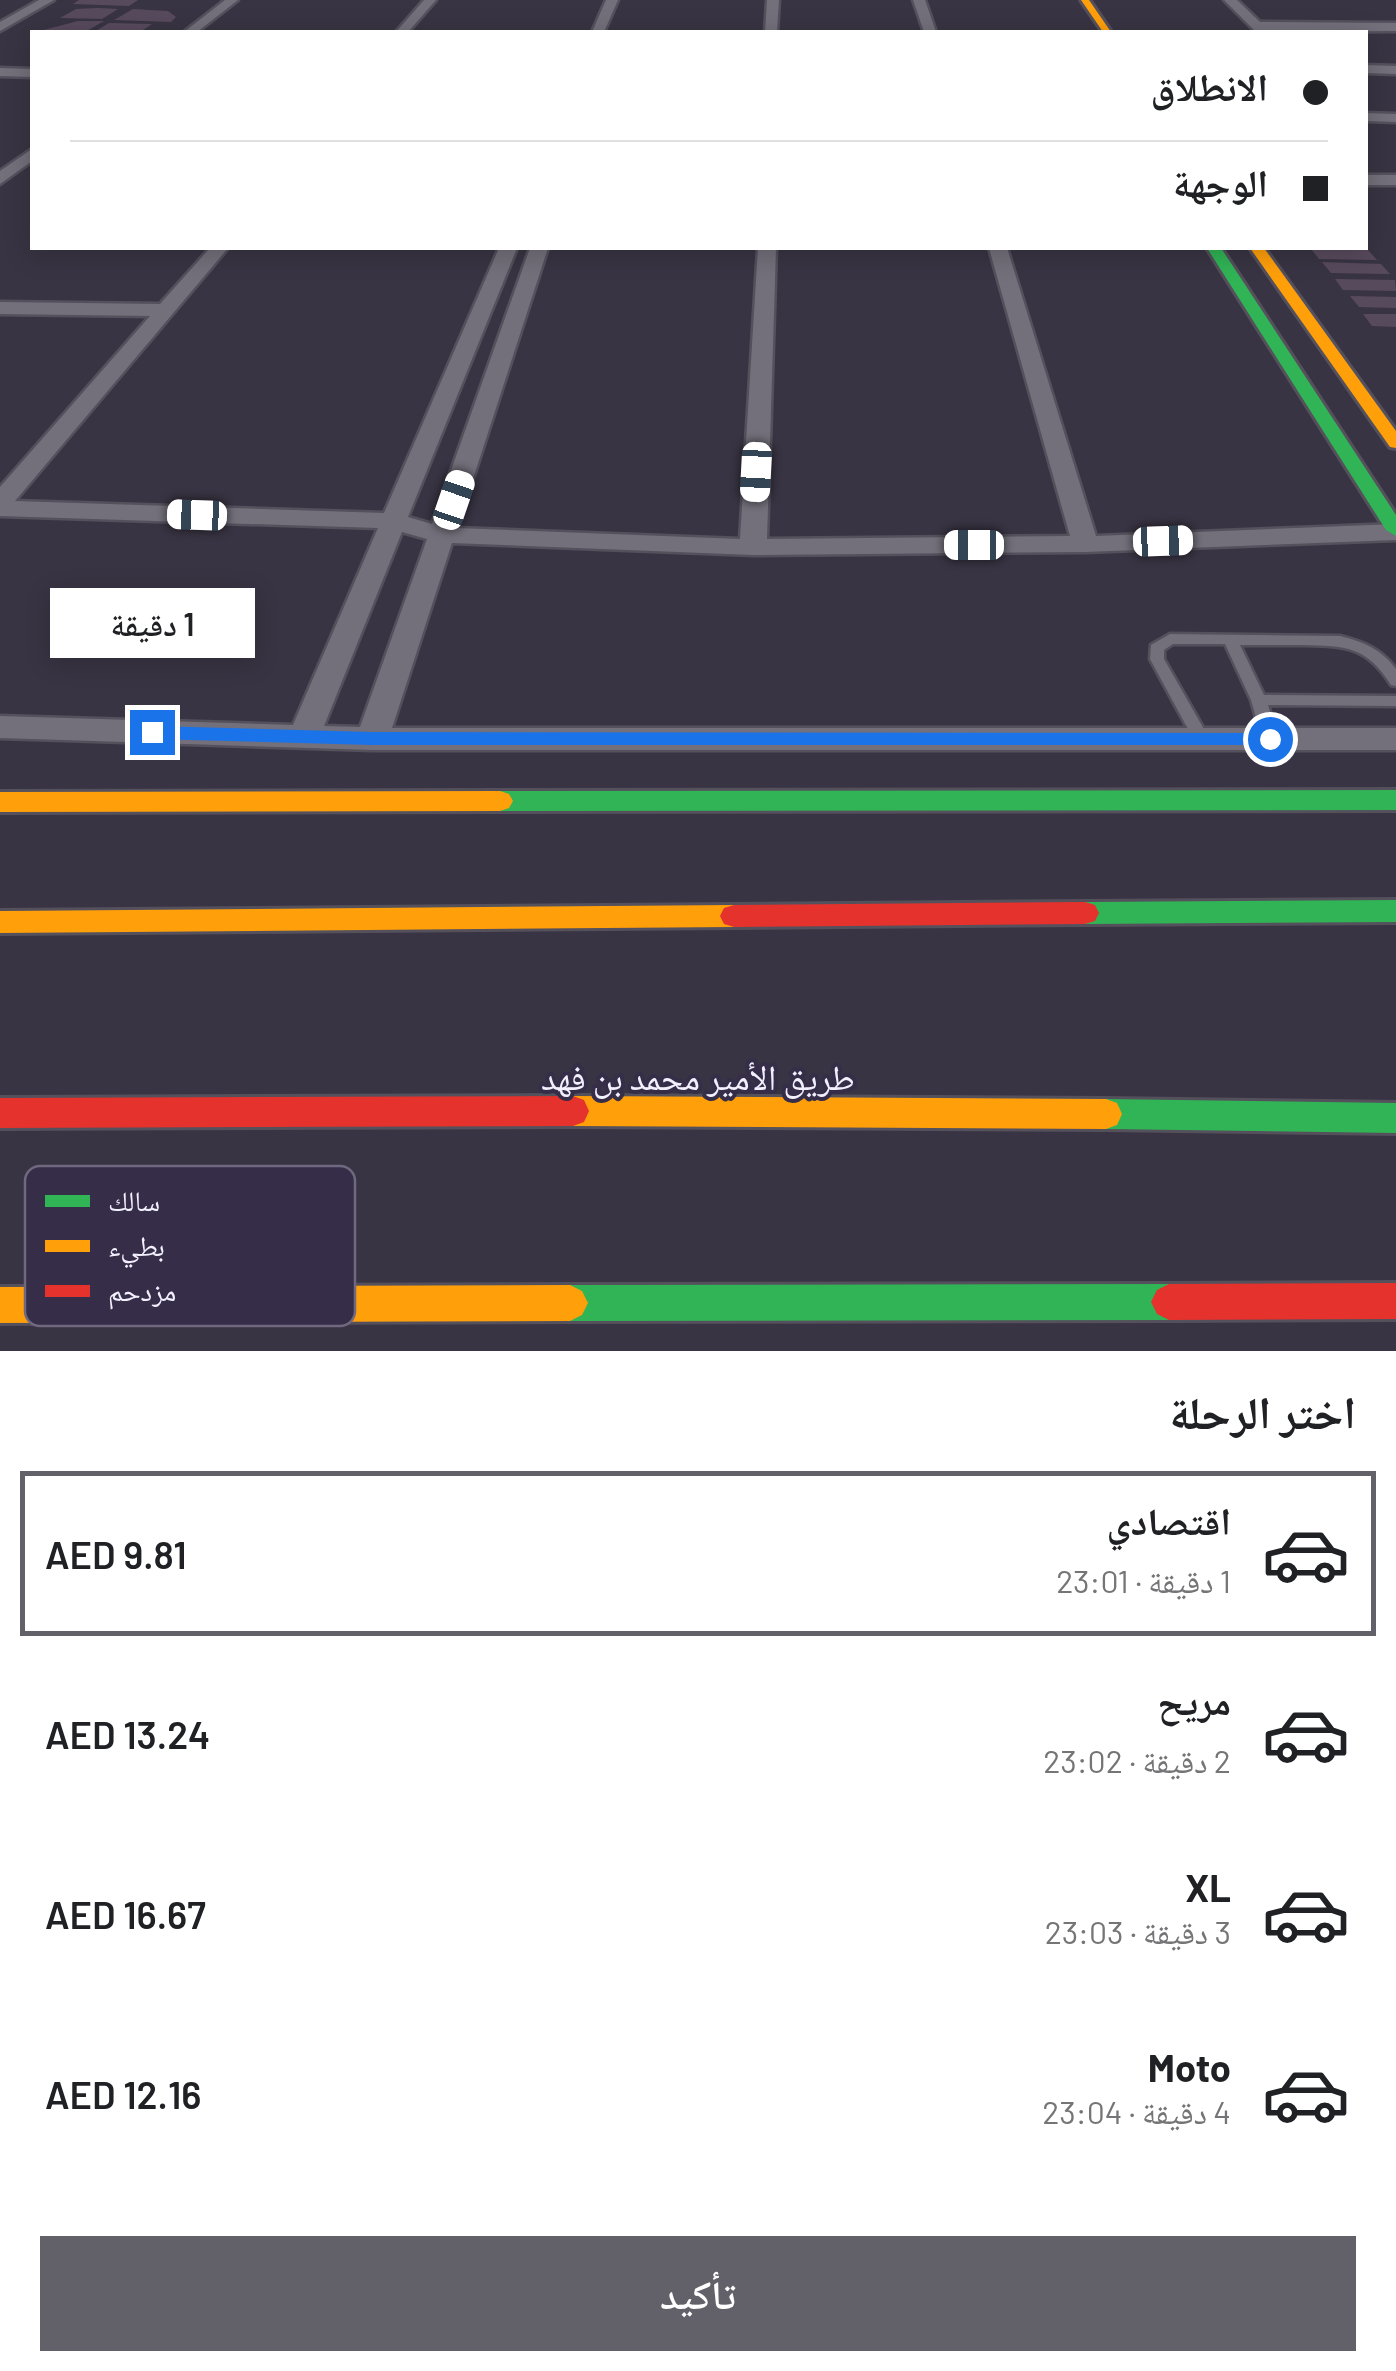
<!DOCTYPE html>
<html lang="ar">
<meta charset="utf-8">
<style>
body{margin:0;font-family:Barlow,"Noto Naskh Arabic",sans-serif;background:#f6f6f6;color:#202124;direction:rtl;height:100vh;display:flex;flex-direction:column;font-size:38px;white-space:nowrap}
*{box-sizing:border-box;margin:0}
p{font-size:32px;color:#757577}
.icon{flex:none;width:55px;height:55px;fill:none;stroke:currentColor;stroke-width:2;stroke-linecap:round;stroke-linejoin:round}
.map{position:relative;height:1351px;overflow:hidden;direction:ltr}
.side{display:flex;flex-direction:column;background:#fff;flex:1}
.side>*{flex:none}
.top-card{position:absolute;left:30px;top:30px;width:1338px;height:220px;border-radius:0px;box-shadow:0 5px 25px #0003;direction:rtl;display:grid;align-content:center;height:220px;padding:0 40px;background:#fff}
.end{position:absolute;width:45px;height:45px;margin:-22px;border:12px solid #1a73e8;background:#fff;box-shadow:0 0 0 5px #fff}
.from{border-radius:50%}
.bubble{position:absolute;height:70px;border-radius:0px;background:#fff;box-shadow:0 5px 25px #0003;font-size:32px;font-weight:600;line-height:70px;text-align:center;direction:rtl}
.car{position:absolute;width:30px;height:60px;margin:-30px -15px;border-radius:12px;box-shadow:0 0 8px 2px #0007;background:linear-gradient(#fff 24%,#345 0 40%,#fff 0 76%,#345 0 86%,#fff 0)}
.top-card b{display:flex;align-items:center;gap:35px;height:95px;font-size:38px}
.top-card b+b{border-top:2px solid #e0e0e0}
.top-card i{width:25px;height:25px;background:#202124}
ul{padding:0;list-style:none}
li{display:flex;align-items:center;gap:30px;height:165px;margin:0 20px 15px;padding:0 20px;border:5px solid transparent;border-radius:0px}
li div{flex:1}
li b{display:block;font-size:38px}
li em{font-style:normal;font-weight:600}
li.current{border-color:#626069}
li>.icon{width:90px;height:90px;stroke-width:1.5}
h2{padding:0 40px;font-size:45px;line-height:120px}
.action{display:flex;gap:20px;margin-top:auto;padding:20px 40px}
.action a{flex:1;height:115px;border-radius:0px;background:#626069;color:#fff;font-size:40px;font-weight:600;line-height:115px;text-align:center}
.map>svg:first-child{display:block}
.building{fill:#584a5d}
.lines{fill:none;stroke-linecap:round;stroke-linejoin:round}
.lane-casing{stroke:#54505c;stroke-width:5}
.street-casing{stroke:#54505c;stroke-width:5}
.fast-casing{stroke:#54505c;stroke-width:6}
.slow-casing{stroke:#54505c;stroke-width:6}
.jam-casing{stroke:#54505c;stroke-width:6}
.lane{fill:#73707b;fill-rule:evenodd}
.street{fill:#73707b;fill-rule:evenodd}
.fast{fill:#30b455;fill-rule:evenodd}
.slow{fill:#ff9f0a;fill-rule:evenodd}
.jam{fill:#e5322d;fill-rule:evenodd}
.route{fill:#1a73e8}
.labels{text-anchor:middle;dominant-baseline:central;stroke-width:8;stroke-linejoin:round;paint-order:stroke}
.near-street-label{font-size:35px;fill:#f3f0fe;stroke:#362e49}
.key{fill:#362e49;stroke:#6f687f;stroke-width:2.5}
.key-label{font-size:28px;fill:#f3f0fe}
</style>
<div class="map">
<svg width="1396" height="1351" viewBox="0 0 1396 1351">
<rect width="100%" height="100%" fill="#393443"/>
<g class="building">
<polygon points="79,0 138,0 129,6 73,4"/>
<polygon points="76,9 98,8 118,9 102,19 60,18"/>
<polygon points="133,9 168,11 176,17 171,22 114,20"/>
<polygon points="78,21 104,21 85,32 36,32"/>
<polygon points="109,23 152,24 140,32 94,32"/>
<polygon points="1311,249 1368,250 1377,260 1319,259"/>
<polygon points="1322,262 1381,264 1390,274 1331,273"/>
<polygon points="1335,279 1395,280 1396,291 1343,290"/>
<polygon points="1350,296 1396,297 1396,308 1359,307"/>
<polygon points="1363,314 1396,314 1396,327 1372,326"/>
</g>
<g class="lines">
<g class="lane-casing">
<path id="lane" d="M 1170,634 L 1340,636 C 1364,642 1381,649 1396,669 L 1396,686 L 1391,685 C 1367,646 1345,646 1303,645 C 1282,645 1261,645 1240,645 L 1264,695 L 1396,696 L 1396,706 L 1268,705 L 1278,739 L 1276,743 L 1264,743 L 1262,739 L 1251,700 L 1225,644 L 1173,644 L 1164,650 L 1164,659 L 1209,738 L 1207,742 L 1195,742 L 1150,659 L 1151,645 Z"/>
</g>
<g class="street-casing">
<g id="street">
<polygon points="39,0 54,0 0,31 0,22"/>
<polygon points="225,0 238,0 197,32 184,32"/>
<polygon points="424,0 436,0 408,32 396,32"/>
<polygon points="606,0 618,0 604,32 592,32"/>
<polygon points="767,0 779,0 777,32 765,32"/>
<polygon points="913,0 925,0 936,32 924,32"/>
<polygon points="1224,0 1237,0 1260,22 1396,23 1396,31 1256,32"/>
<polygon points="1365,65 1396,66 1396,74 1365,73"/>
<polygon points="0,68 32,69 32,77 0,76"/>
<polygon points="1365,113 1396,114 1396,122 1365,121"/>
<polygon points="32,149 32,161 0,184 0,171"/>
<rect x="1365" y="175" width="31" height="10"/>
<path d="M 210,248 L 228,248 L 15,501 L 384,513 L 499,248 L 517,248 L 408,517 L 432,524 L 530,248 L 548,248 L 457,528 L 740,539 L 758,248 L 776,248 L 767,539 L 1070,536 L 989,248 L 1007,248 L 1096,536 L 1396,524 L 1396,540 L 1085,552 L 753,555 L 452,543 L 392,728 L 1396,728 L 1396,750 L 372,750 L 0,738 L 0,716 L 293,725 L 378,528 L 0,516 L 0,487 L 150,316 L 0,314 L 0,302 L 160,304 ZM 402,532 L 427,539 L 360,727 L 324,726 Z"/>
</g>
</g>
<g class="fast-casing">
<g id="fast">
<polygon points="1207,248 1221,248 1396,515 1396,536 1386,530"/>
<polygon points="1396,790 1396,810 500,811 491,808 487,801 491,794 500,791"/>
<polygon points="1396,900 1396,922 1085,924 1075,921 1071,913 1075,905 1085,902"/>
<polygon points="1106,1099 1396,1103 1396,1133 1106,1129 1095,1125 1090,1114 1095,1103"/>
<polygon points="1169,1284 1181,1290 1187,1302 1181,1314 1169,1320 570,1321 558,1315 552,1303 558,1291 570,1285"/>
</g>
</g>
<g class="slow-casing">
<g id="slow">
<polygon points="1081,0 1089,0 1111,32 1103,32"/>
<polygon points="1250,248 1264,248 1396,431 1396,448 1390,447"/>
<polygon points="500,791 509,794 513,801 509,808 500,811 0,812 0,792"/>
<polygon points="734,905 744,908 748,916 744,924 734,927 0,933 0,911"/>
<polygon points="573,1096 1106,1099 1117,1103 1122,1114 1117,1125 1106,1129 573,1126 562,1122 557,1111 562,1100"/>
<polygon points="570,1285 582,1291 588,1303 582,1315 570,1321 0,1323 0,1287"/>
</g>
</g>
<g class="jam-casing">
<g id="jam">
<polygon points="1085,902 1095,905 1099,913 1095,921 1085,924 734,927 724,924 720,916 724,908 734,905"/>
<polygon points="573,1096 584,1100 589,1111 584,1122 573,1126 0,1128 0,1098"/>
<polygon points="1396,1283 1396,1319 1169,1320 1157,1314 1151,1302 1157,1290 1169,1284"/>
</g>
</g>
<use href="#lane" class="lane"/>
<use href="#street" class="street"/>
<use href="#fast" class="fast"/>
<use href="#slow" class="slow"/>
<use href="#jam" class="jam"/>
</g>
<polygon class="route" points="152,726 372,732 1270,733 1279,739 1270,745 372,745 152,739 143,732"/>
<g class="labels">
<g class="near-street-label">
<text x="698" y="1076">طريق الأمير محمد بن فهد</text>
</g>
</g>
<rect x="25" y="1166" width="330" height="160" rx="15" class="key"/>
<rect x="45" y="1195" width="45" height="12" fill="#30b455"/>
<rect x="45" y="1240" width="45" height="12" fill="#ff9f0a"/>
<rect x="45" y="1285" width="45" height="12" fill="#e5322d"/>
<g class="key-label">
<text x="108" y="1211">سالك</text>
<text x="108" y="1256">بطيء</text>
<text x="108" y="1301">مزدحم</text>
</g>
</svg>
<i class="end from" style="left:1270px;top:739px"></i>
<i class="end" style="left:152px;top:732px"></i>
<div class="bubble" style="left:50px;top:588px;width:205px">1 دقيقة</div>
<i class="car" style="left:756px;top:472px;rotate:183deg"></i>
<i class="car" style="left:454px;top:500px;rotate:19deg"></i>
<i class="car" style="left:197px;top:515px;rotate:272deg"></i>
<i class="car" style="left:1163px;top:541px;rotate:88deg"></i>
<i class="car" style="left:974px;top:545px;rotate:270deg"></i>
<div class="top-card">
<b><i class="from"></i>الانطلاق</b>
<b><i></i>الوجهة</b>
</div>
</div>
<section class="side">
<h2>اختر الرحلة</h2>
<ul>
<li class="current"><svg class="icon" aria-label="car" viewBox="0 0 24 24"><path d="M5 17H2v-5l4-1 3-4h7l3 4 3 1v5h-3M9 17h6M6 11h13"/><circle cx="7" cy="17" r="2"/><circle cx="17" cy="17" r="2"/></svg><div><b>اقتصادي</b><p>1 دقيقة · 23:01</p></div><em>AED 9.81</em></li>
<li><svg class="icon" aria-label="car" viewBox="0 0 24 24"><path d="M5 17H2v-5l4-1 3-4h7l3 4 3 1v5h-3M9 17h6M6 11h13"/><circle cx="7" cy="17" r="2"/><circle cx="17" cy="17" r="2"/></svg><div><b>مريح</b><p>2 دقيقة · 23:02</p></div><em>AED 13.24</em></li>
<li><svg class="icon" aria-label="car" viewBox="0 0 24 24"><path d="M5 17H2v-5l4-1 3-4h7l3 4 3 1v5h-3M9 17h6M6 11h13"/><circle cx="7" cy="17" r="2"/><circle cx="17" cy="17" r="2"/></svg><div><b>XL</b><p>3 دقيقة · 23:03</p></div><em>AED 16.67</em></li>
<li><svg class="icon" aria-label="car" viewBox="0 0 24 24"><path d="M5 17H2v-5l4-1 3-4h7l3 4 3 1v5h-3M9 17h6M6 11h13"/><circle cx="7" cy="17" r="2"/><circle cx="17" cy="17" r="2"/></svg><div><b>Moto</b><p>4 دقيقة · 23:04</p></div><em>AED 12.16</em></li>
</ul>
<div class="action"><a>تأكيد</a></div>
</section>
